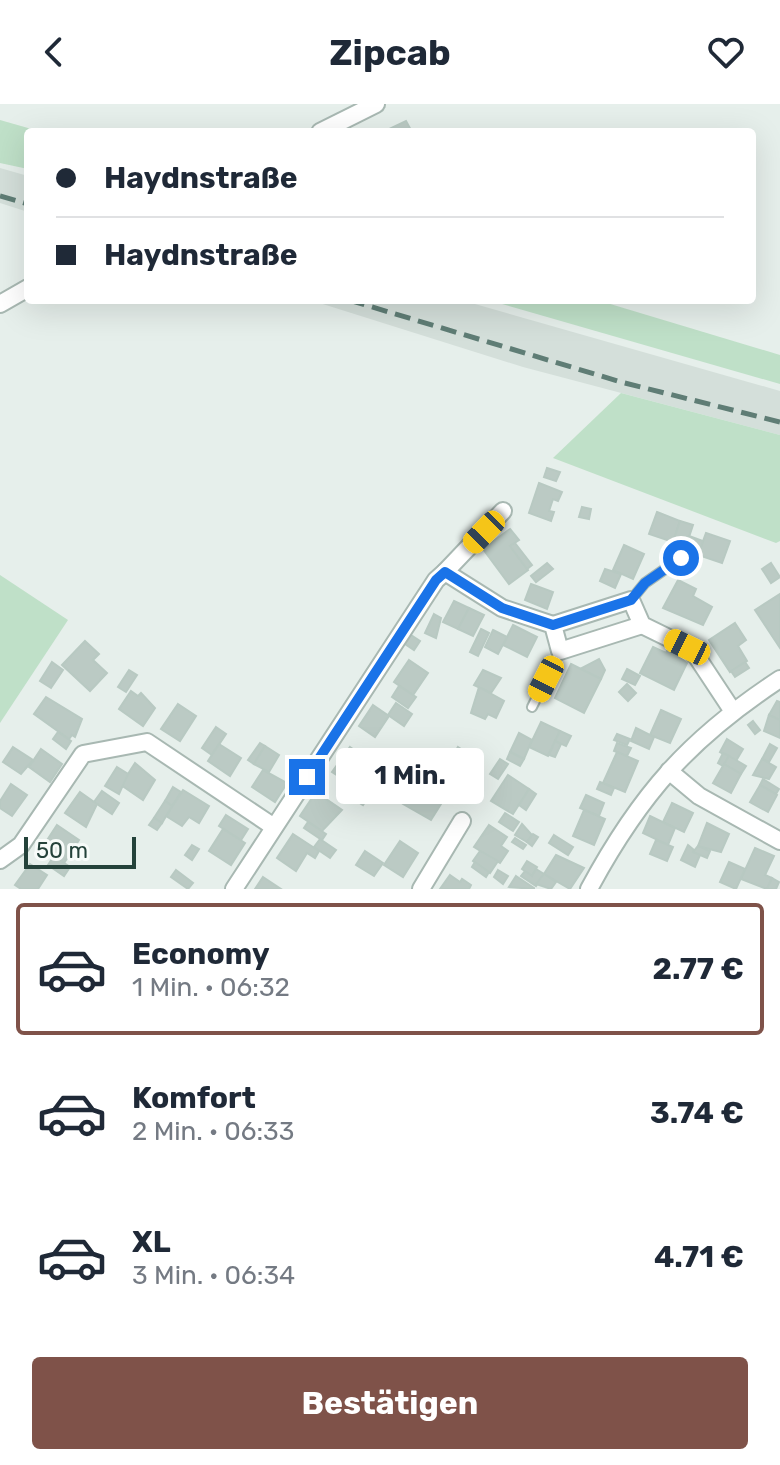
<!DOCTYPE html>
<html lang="de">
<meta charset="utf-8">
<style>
body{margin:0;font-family:Rubik,sans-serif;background:#f2f2f3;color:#1f2937;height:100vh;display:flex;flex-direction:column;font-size:30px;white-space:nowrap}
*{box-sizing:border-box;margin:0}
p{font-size:26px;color:#747a83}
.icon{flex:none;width:44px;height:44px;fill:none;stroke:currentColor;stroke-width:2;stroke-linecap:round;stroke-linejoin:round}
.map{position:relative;height:785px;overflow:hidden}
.details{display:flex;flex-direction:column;background:#fff;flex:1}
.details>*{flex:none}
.banner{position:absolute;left:24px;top:24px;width:732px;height:176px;border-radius:8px;box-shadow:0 8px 32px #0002;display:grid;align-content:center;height:176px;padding:0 32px;background:#fff}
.scale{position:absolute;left:24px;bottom:20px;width:112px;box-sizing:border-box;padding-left:8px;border:4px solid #24423a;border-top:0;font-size:22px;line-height:28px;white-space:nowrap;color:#24423a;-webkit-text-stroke:6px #f7fbf9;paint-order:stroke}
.end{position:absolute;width:36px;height:36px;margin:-18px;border:10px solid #1a73e8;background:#fff;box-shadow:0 0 0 4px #fff}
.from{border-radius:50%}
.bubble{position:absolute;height:56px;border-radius:8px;background:#fff;box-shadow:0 8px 32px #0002;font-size:26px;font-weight:700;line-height:56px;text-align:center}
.car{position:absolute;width:24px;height:48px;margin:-24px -12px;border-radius:10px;box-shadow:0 0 6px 2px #0007;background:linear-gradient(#f5c518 24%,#345 0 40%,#f5c518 0 76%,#345 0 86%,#f5c518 0)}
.banner b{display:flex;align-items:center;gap:28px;height:76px;font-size:30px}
.banner b+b{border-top:2px solid #e0e1e3}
.banner i{width:20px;height:20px;background:#1f2937}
ul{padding:14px 0 0;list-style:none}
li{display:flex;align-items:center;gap:24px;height:132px;margin:0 16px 12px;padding:0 16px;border:4px solid transparent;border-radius:8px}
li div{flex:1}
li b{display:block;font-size:30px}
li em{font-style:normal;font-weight:700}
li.selected{border-color:#7f5249}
li>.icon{width:72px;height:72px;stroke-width:1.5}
.button{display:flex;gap:16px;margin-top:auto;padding:16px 32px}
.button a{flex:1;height:92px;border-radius:8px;background:#7f5249;color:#fff;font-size:32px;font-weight:700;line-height:92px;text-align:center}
header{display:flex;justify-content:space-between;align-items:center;height:104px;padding:0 32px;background:#fff;font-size:36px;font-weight:700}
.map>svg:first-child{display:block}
.built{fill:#d4dfda}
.green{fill:#bfe0c8}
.building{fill:#bbcac4;stroke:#b8c9c2;stroke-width:2}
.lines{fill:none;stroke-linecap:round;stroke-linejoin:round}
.service-casing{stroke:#a8b8b2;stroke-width:12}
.minor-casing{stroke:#a8b8b2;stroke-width:20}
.service{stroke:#fff;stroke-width:8}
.minor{stroke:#fff;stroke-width:16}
.rail{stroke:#5f7d75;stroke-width:5;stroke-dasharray:16 8;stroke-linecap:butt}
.route{stroke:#1a73e8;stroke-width:10}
</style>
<header><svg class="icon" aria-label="back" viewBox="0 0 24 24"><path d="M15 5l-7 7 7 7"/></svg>Zipcab<svg class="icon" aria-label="heart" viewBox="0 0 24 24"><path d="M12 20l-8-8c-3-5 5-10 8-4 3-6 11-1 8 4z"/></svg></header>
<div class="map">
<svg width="780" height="785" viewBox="0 0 780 785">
<rect width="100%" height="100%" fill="#e6efeb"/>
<g class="built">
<polygon points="0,64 28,72 28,108 0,99"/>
<polygon points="310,196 461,196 780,287 780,331 523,263"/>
</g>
<g class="green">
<polygon points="0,16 42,28 28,28 28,65 0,59"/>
<polygon points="488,196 597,196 780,251 780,280"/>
<polygon points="621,289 780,331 780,437 776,439 553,354"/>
<polygon points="0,471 68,516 0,619"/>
</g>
<g class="building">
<polygon points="406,17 412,28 383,28"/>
<polygon points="547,364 560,368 556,377 544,373"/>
<polygon points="539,379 562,388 558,397 553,395 549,407 554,408 551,417 529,409"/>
<polygon points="582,403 591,405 589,415 579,413"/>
<polygon points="657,408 680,417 673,438 649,430"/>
<polygon points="680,417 693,421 687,439 674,435"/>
<polygon points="510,425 519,436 510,442 528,466 509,480 483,445"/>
<polygon points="706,429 730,437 722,459 698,451"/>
<polygon points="689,432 703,437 698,451 684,446"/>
<polygon points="515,439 532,461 527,465 510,442"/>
<polygon points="624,441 644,450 633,475 613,466"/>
<polygon points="547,459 553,465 536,478 531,472"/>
<polygon points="771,459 780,473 771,479 762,465"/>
<polygon points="605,465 621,470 615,484 600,477"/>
<polygon points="678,476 696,485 693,492 712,503 703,521 663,504"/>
<polygon points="531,480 553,488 547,505 525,496"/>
<polygon points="780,490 780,544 755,506"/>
<polygon points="454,497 469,504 458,525 443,518"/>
<polygon points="469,504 484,511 473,532 458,525"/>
<polygon points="434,510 441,514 436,534 425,529"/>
<polygon points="735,519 746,536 738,542 747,557 730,568 709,536"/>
<polygon points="513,521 537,533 527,553 503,541"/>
<polygon points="481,525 489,529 478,552 470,548"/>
<polygon points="493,526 507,533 498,550 485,543"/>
<polygon points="411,531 420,537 414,546 405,540"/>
<polygon points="85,537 99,550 93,556 107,569 90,587 62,561"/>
<polygon points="653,543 666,549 668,545 687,559 674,586 640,569"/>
<polygon points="599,555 605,566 601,575 580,565"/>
<polygon points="409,556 428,569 413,591 394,578"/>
<polygon points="52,558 63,566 51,584 40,577"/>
<polygon points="745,558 749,564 735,573 731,567"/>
<polygon points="571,560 601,575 584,609 555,594"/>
<polygon points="627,565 640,572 635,581 622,575"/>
<polygon points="129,566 137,571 126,588 118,583"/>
<polygon points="483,566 501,574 491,589 474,581"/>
<polygon points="627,580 636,589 628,597 619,588"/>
<polygon points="399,582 416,593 408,604 392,593"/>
<polygon points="479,583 504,597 496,614 488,610 485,615 471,609"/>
<polygon points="131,587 138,592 141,589 155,604 143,622 119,605"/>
<polygon points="46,593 82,615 75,633 72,631 69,635 34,610"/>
<polygon points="777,597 780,598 780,616 769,611"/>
<polygon points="396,599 412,610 404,622 388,611"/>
<polygon points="178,600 196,612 180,637 161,625"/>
<polygon points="373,601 389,612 375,633 359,622"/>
<polygon points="661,606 681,615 670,639 650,631"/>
<polygon points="769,611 780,616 780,634 764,627"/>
<polygon points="753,617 760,626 755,630 748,621"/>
<polygon points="541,618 560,627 548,652 529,643"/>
<polygon points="216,623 226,630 212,651 202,644"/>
<polygon points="636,624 654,633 649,645 631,637"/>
<polygon points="560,627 571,632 566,642 555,637"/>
<polygon points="58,628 71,637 66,645 53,635"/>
<polygon points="519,629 532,636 524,655 510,648"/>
<polygon points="617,630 630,635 627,641 614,636"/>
<polygon points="727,635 743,645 736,657 720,648"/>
<polygon points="555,637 561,640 555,653 549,651"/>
<polygon points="260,639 265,642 254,660 248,656"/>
<polygon points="617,639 631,644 627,652 614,647"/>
<polygon points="219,640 241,654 230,672 208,657"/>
<polygon points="770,640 777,644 769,658 762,655"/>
<polygon points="265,642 279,651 269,668 254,660"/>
<polygon points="13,643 33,656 21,670 3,658"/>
<polygon points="350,643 372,658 355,683 332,668"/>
<polygon points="458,643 481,658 469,677 446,662"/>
<polygon points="41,645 62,660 50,678 29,663"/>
<polygon points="510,648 524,655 520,662 507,655"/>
<polygon points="617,648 638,657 625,688 603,679"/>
<polygon points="723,649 729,652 723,662 718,659"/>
<polygon points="439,651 449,657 446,662 450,665 443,675 430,666"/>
<polygon points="729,652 746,662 741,670 724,660"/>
<polygon points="500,655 508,660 498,675 490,670"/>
<polygon points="762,655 776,663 769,675 753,671"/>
<polygon points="135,659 155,676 143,696 121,681"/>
<polygon points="724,660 741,670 731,689 713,679"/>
<polygon points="411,661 428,672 422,681 405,670"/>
<polygon points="117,663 128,670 119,690 105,682"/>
<polygon points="263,666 287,679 275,698 252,683"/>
<polygon points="508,671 529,685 513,710 491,697"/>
<polygon points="763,675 779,685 776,690 760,681"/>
<polygon points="358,678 372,687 363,701 346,690"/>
<polygon points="600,678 614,684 611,691 597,685"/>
<polygon points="11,680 27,691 12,712 0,704 0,697"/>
<polygon points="416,680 441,700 431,716 403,700"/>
<polygon points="760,681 777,691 768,708 750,698"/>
<polygon points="173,683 181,688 172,702 165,697"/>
<polygon points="529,685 536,690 526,706 519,701"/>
<polygon points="183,686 209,702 199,719 189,713 182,722 166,712"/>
<polygon points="102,687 119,699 112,710 94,698"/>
<polygon points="80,688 97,700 86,723 65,709"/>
<polygon points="316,688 342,706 322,727 300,712"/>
<polygon points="586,691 604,699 599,712 580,704"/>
<polygon points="165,697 172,702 162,719 154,714"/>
<polygon points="672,699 693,709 684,728 663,718"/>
<polygon points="584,706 605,715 594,741 573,732"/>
<polygon points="505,709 519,718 513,727 499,718"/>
<polygon points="226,711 248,725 241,736 219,722"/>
<polygon points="650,712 675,724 668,741 643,729"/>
<polygon points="154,714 162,719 157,726 149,721"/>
<polygon points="308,718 326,730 322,736 304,724"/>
<polygon points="707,719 729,730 721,748 698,742"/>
<polygon points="522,720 532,731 527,738 515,731"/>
<polygon points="57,721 79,736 64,759 42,744"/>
<polygon points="489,721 507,733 501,742 508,747 500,759 474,743"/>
<polygon points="223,725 245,739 231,761 209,747"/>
<polygon points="293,730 319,747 315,754 307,749 296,767 277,754"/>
<polygon points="533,730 538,733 532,742 527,738"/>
<polygon points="554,731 573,743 568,751 549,739"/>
<polygon points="515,734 526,741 523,745 512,738"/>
<polygon points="320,735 336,746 330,754 314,743"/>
<polygon points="656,736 673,743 667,757 650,750"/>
<polygon points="400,737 418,749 403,773 384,761"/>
<polygon points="192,741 199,745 192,756 185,751"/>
<polygon points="688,741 700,751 695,763 681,756"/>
<polygon points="698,742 710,747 707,754 693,748"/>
<polygon points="755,744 774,752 765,771 772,774 767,785 741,775"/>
<polygon points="365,747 383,759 374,772 356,761"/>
<polygon points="480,747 498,757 490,769 473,757"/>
<polygon points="556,751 584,764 570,785 544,770"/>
<polygon points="54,752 70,763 64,772 48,761"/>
<polygon points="527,757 537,763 532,772 522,765"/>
<polygon points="475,758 489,768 486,773 472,763"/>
<polygon points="729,758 745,765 736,785 720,778"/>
<polygon points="30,760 47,771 38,785 21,785 15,781"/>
<polygon points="536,765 544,770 536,782 521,772 525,767 532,772"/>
<polygon points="176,766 193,779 188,785 171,773"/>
<polygon points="498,766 508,772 503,780 494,773"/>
<polygon points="544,770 556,778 551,785 536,780"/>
<polygon points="450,771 460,778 462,775 471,781 469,785 440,785"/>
<polygon points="516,772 534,784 534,785 509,783"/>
<polygon points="263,773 281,785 255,785"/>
<polygon points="772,774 779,778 776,785 767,785"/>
</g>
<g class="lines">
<g class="service-casing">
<g id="service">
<polyline points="631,496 645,479 681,454"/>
<polyline points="532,603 560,547"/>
</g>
</g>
<g class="minor-casing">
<g id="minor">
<polyline points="320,28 376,0"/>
<polyline points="0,200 28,184"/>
<polyline points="445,468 503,407"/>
<polyline points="553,521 631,496 642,521 687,543 697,553 732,606"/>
<polyline points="669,667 699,692 780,737"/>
<polyline points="0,756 21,741 83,650 147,638 274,723"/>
<polyline points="234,785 436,476 445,468 502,504 553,521 560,547 642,521"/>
<polyline points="421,785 462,717"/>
<path d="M 589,785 C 640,690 690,634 780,575"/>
</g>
</g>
<use href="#service" class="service"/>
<use href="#minor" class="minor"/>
<g class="rail">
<polyline points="0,92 28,100"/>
<polyline points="349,196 621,278 780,318"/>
</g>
</g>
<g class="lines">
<polyline class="route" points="307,673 436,476 445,468 502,504 553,521 631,496 645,479 681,454"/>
</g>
</svg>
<div class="scale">50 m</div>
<i class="end from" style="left:681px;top:454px"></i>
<i class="end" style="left:307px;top:673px"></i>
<div class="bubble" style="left:336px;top:644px;width:148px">1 Min.</div>
<i class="car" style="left:484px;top:428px;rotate:224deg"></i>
<i class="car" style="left:687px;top:543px;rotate:296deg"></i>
<i class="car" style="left:546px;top:575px;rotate:207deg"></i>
<div class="banner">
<b><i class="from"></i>Haydnstraße</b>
<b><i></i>Haydnstraße</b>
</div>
</div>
<section class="details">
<ul>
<li class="selected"><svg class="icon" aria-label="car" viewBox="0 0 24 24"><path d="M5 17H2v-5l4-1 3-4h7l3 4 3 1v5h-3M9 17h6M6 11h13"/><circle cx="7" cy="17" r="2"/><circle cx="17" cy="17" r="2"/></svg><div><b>Economy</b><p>1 Min. · 06:32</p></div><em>2.77 €</em></li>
<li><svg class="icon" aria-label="car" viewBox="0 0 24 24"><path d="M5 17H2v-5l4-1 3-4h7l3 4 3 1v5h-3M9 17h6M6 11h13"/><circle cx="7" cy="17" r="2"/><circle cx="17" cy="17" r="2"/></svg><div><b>Komfort</b><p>2 Min. · 06:33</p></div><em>3.74 €</em></li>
<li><svg class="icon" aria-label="car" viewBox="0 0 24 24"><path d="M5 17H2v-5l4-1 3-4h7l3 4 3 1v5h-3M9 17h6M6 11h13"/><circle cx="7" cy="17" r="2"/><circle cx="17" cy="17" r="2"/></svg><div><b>XL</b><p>3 Min. · 06:34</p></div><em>4.71 €</em></li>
</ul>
<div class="button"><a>Bestätigen</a></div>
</section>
